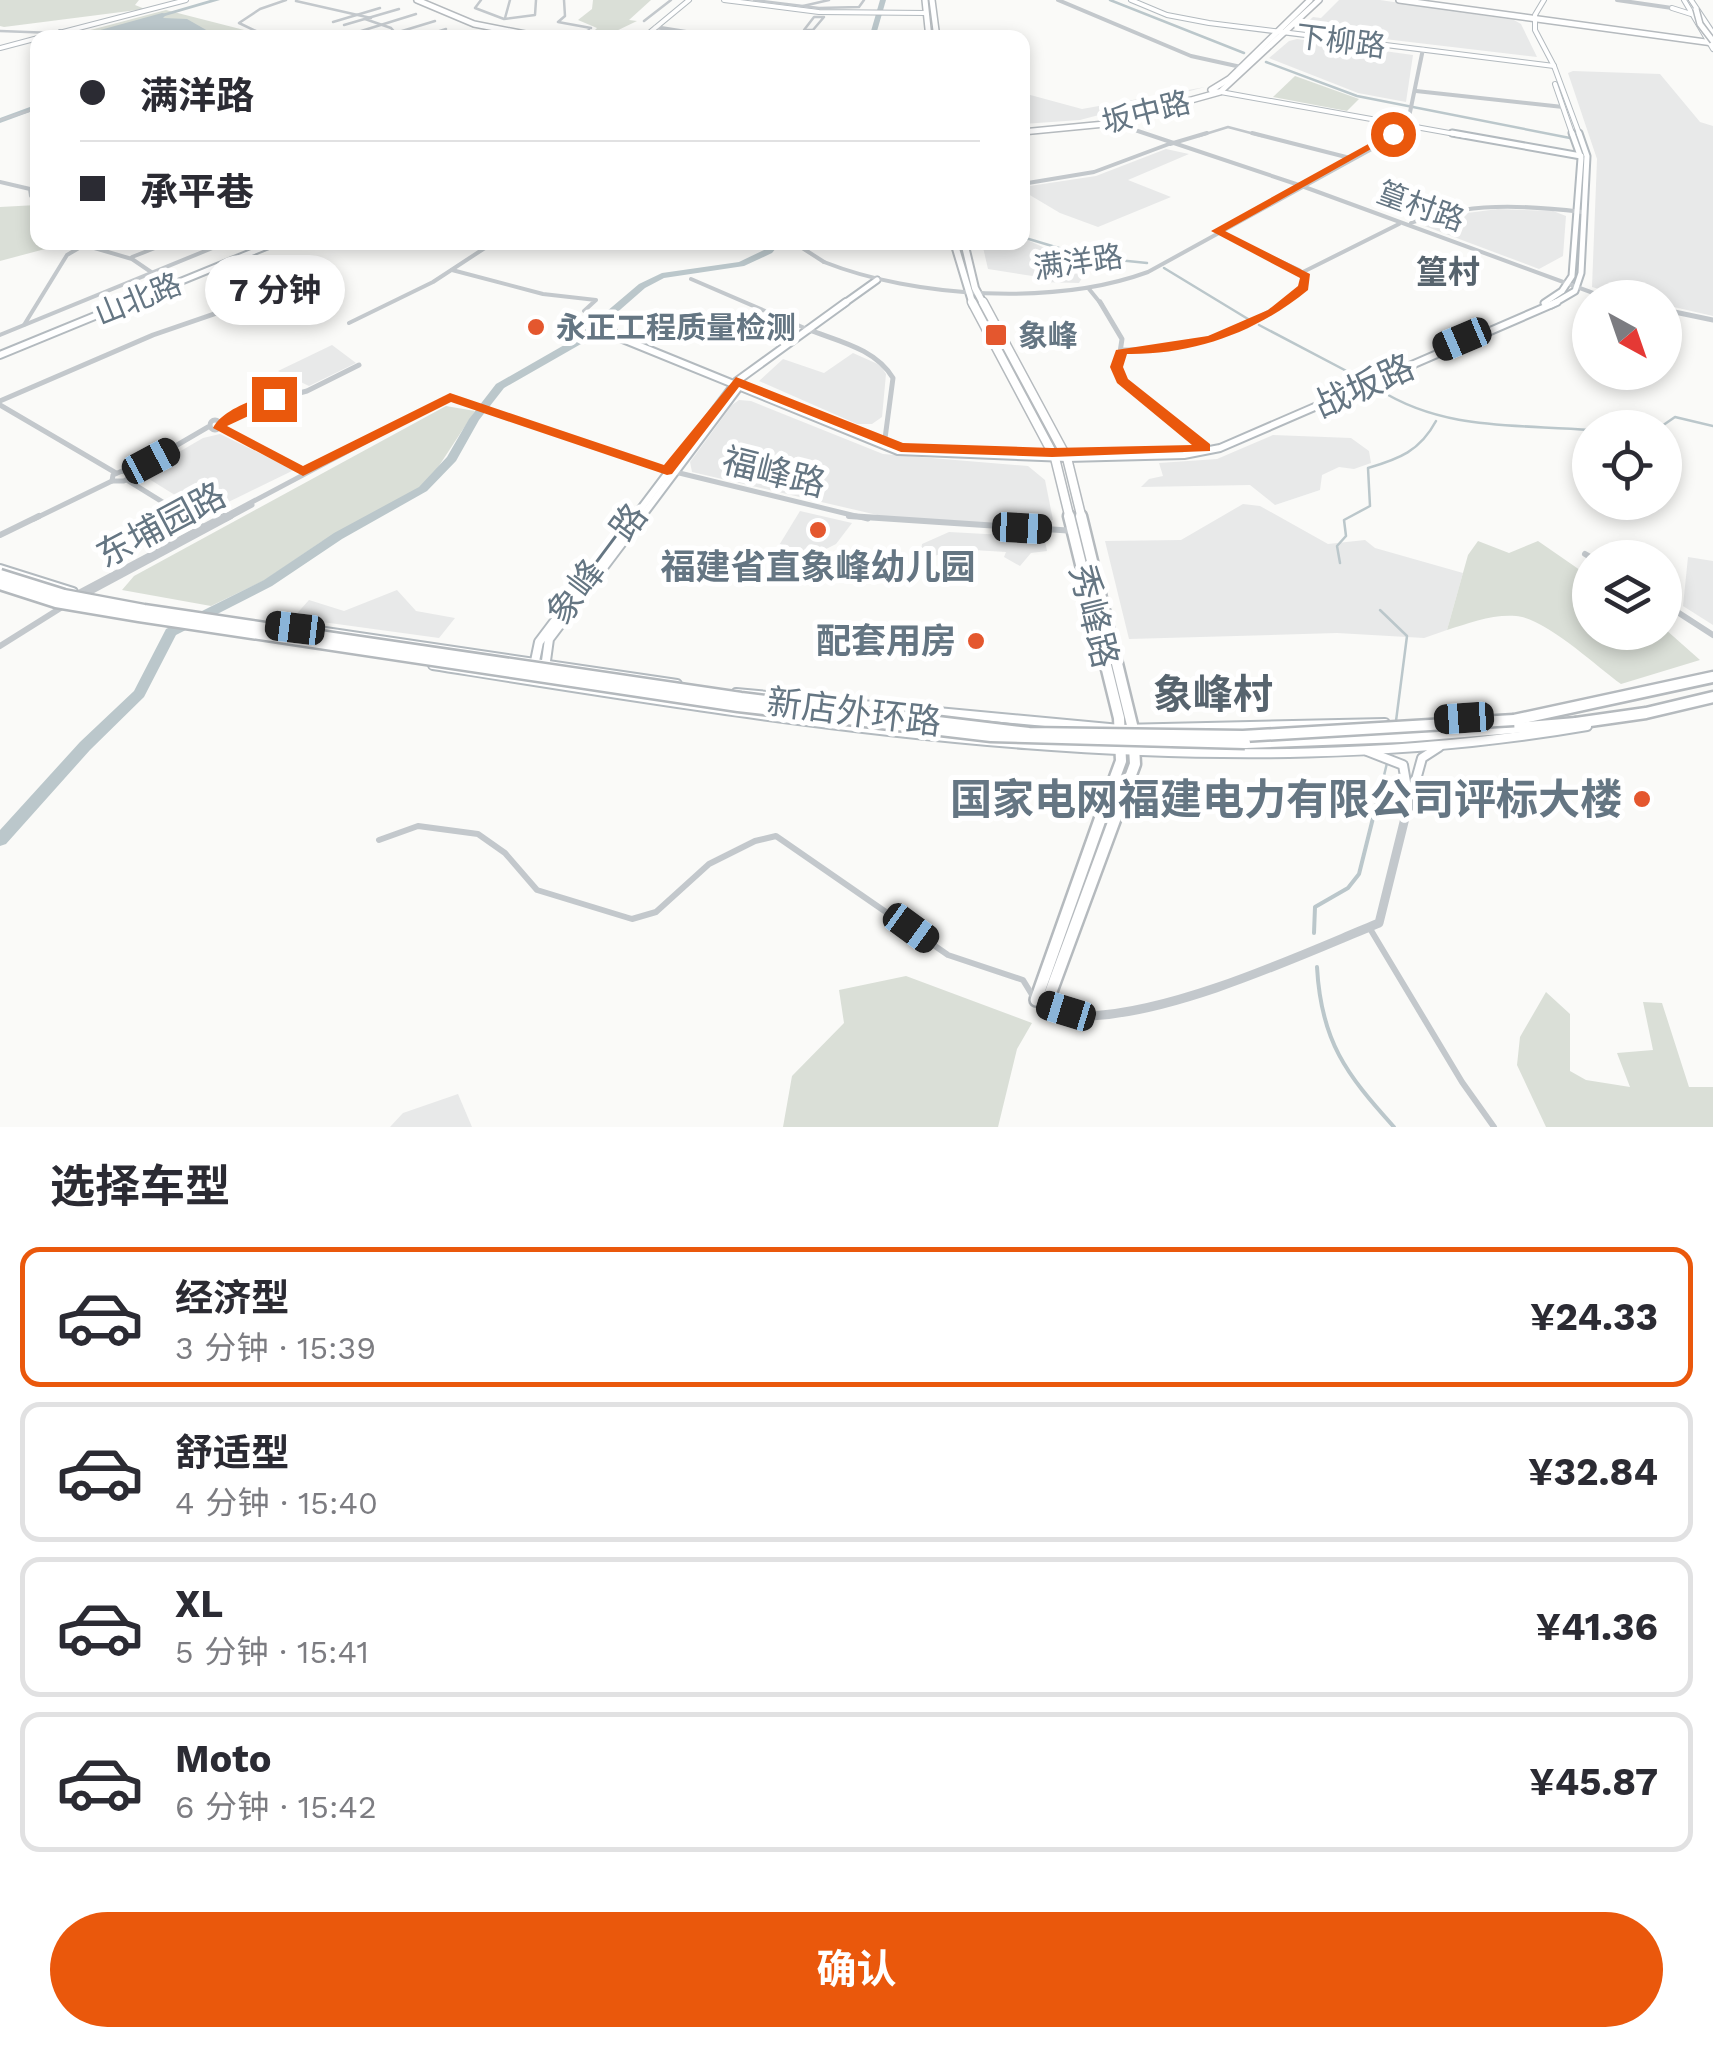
<!DOCTYPE html>
<html lang="zh">
<meta charset="utf-8">
<style>
body{margin:0;font-family:"Work Sans","Noto Sans SC",sans-serif;background:#f2f2f3;color:#2b2b33;height:100vh;display:flex;flex-direction:column;font-size:38px;white-space:nowrap}
*{box-sizing:border-box;margin:0}
p{font-size:32px;color:#7c7c81}
.icon{flex:none;width:55px;height:55px;fill:none;stroke:currentColor;stroke-width:2;stroke-linecap:round;stroke-linejoin:round}
.map{position:relative;height:1127px;overflow:hidden}
.details{display:flex;flex-direction:column;background:#fff;flex:1}
.details>*{flex:none}
.hud{position:absolute;left:30px;top:30px;width:1000px;height:220px;border-radius:20px;box-shadow:0 5px 15px #0003;display:grid;align-content:center;height:220px;padding:0 50px;background:#fff}
.needle{width:65px;rotate:140deg}
.controls{position:absolute;left:1572px;top:280px;display:grid;gap:20px}
.controls a{display:grid;place-items:center;width:110px;height:110px;border-radius:50%;background:#fff;box-shadow:0 5px 15px #0003;font-size:50px}
.end{position:absolute;width:45px;height:45px;margin:-22px;border:12px solid #ea580c;background:#fff;box-shadow:0 0 0 5px #fff}
.from{border-radius:50%}
.bubble{position:absolute;height:70px;border-radius:35px;background:#fff;box-shadow:0 5px 15px #0003;font-size:32px;font-weight:700;line-height:70px;text-align:center}
.car{position:absolute;width:30px;height:60px;margin:-30px -15px;border-radius:12px;box-shadow:0 0 8px 2px #0007;background:linear-gradient(#222 24%,#8ab4d8 0 40%,#222 0 76%,#8ab4d8 0 86%,#222 0)}
.hud b{display:flex;align-items:center;gap:35px;height:95px;font-size:38px}
.hud b+b{border-top:2px solid #e1e1e2}
.hud i{width:25px;height:25px;background:#2b2b33}
ul{padding:0;list-style:none}
li{display:flex;align-items:center;gap:30px;height:140px;margin:0 20px 15px;padding:0 30px;border:5px solid #e1e1e2;border-radius:20px}
li div{flex:1}
li b{display:block;font-size:38px}
li em{font-style:normal;font-weight:700}
li.selected{border-color:#ea580c}
li>.icon{width:90px;height:90px;stroke-width:1.5}
h2{padding:0 50px;font-size:45px;line-height:120px}
.button{display:flex;gap:20px;margin-top:auto;padding:20px 50px}
.button a{flex:1;height:115px;border-radius:60px;background:#ea580c;color:#fff;font-size:40px;font-weight:700;line-height:115px;text-align:center}
.map>svg:first-child{display:block}
.built{fill:#e8e9e9}
.green{fill:#dadfd7}
.water{fill:#bbc7cb}
.lines{fill:none;stroke-linecap:round;stroke-linejoin:round}
.stream-far1{stroke:#bbc7cb;stroke-width:2.5}
.stream{stroke:#bbc7cb;stroke-width:4}
.river{fill:#bbc7cb;fill-rule:evenodd}
.secondary-far4-casing{stroke:#b3babf;stroke-width:6}
.secondary-far3-casing{stroke:#b3babf;stroke-width:9}
.secondary-far2-casing{stroke:#b3babf;stroke-width:10}
.secondary-far1-casing{stroke:#b3babf;stroke-width:12}
.secondary-casing{stroke:#b3babf;stroke-width:15}
.primary-far4-casing{stroke:#b5babe;stroke-width:8}
.primary-far3-casing{stroke:#b5babe;stroke-width:10}
.primary-far2-casing{stroke:#b5babe;stroke-width:11}
.primary-far1-casing{stroke:#b5babe;stroke-width:15}
.primary-casing{stroke:#b5babe;stroke-width:16}
.trunk-casing{stroke:#b4b9bd;stroke-width:15}
.minor-far2{stroke:#c3c8cc;stroke-width:2.5}
.minor-far1{stroke:#c3c8cc;stroke-width:4}
.minor{stroke:#c3c8cc;stroke-width:6}
.tertiary-far3{stroke:#c3c8cc;stroke-width:4}
.tertiary-far2{stroke:#c3c8cc;stroke-width:5}
.tertiary-far1{stroke:#c3c8cc;stroke-width:6}
.tertiary{stroke:#c3c8cc;stroke-width:9}
.secondary-far4{stroke:#fff;stroke-width:4}
.secondary-far3{stroke:#fff;stroke-width:5}
.secondary-far2{stroke:#fff;stroke-width:6}
.secondary-far1{stroke:#fff;stroke-width:8}
.secondary{stroke:#fff;stroke-width:10}
.primary-far4{stroke:#fff;stroke-width:5}
.primary-far3{stroke:#fff;stroke-width:6}
.primary-far2{stroke:#fff;stroke-width:8}
.primary-far1{stroke:#fff;stroke-width:10}
.primary{stroke:#fff;stroke-width:11}
.trunk{stroke:#fff;stroke-width:10}
.primary-bridge-casing{stroke:#b5babe;stroke-width:8;stroke-linecap:butt}
.trunk-bridge-casing{stroke:#b4b9bd;stroke-width:15;stroke-linecap:butt}
.primary-bridge{stroke:#fff;stroke-width:5}
.trunk-bridge{stroke:#fff;stroke-width:10}
.route{fill:#ea580c}
.poi-dot{fill:#e4572e;stroke:#fff;stroke-width:4}
.labels{text-anchor:middle;dominant-baseline:central;stroke-width:10;stroke-linejoin:round;paint-order:stroke}
.far-street-label{font-size:30px;fill:#657683;stroke:#fff}
.far-poi-label{font-size:30px;font-weight:bold;fill:#657683;stroke:#fff;text-anchor:start}
.far-quarter-label{font-size:32px;font-weight:bold;fill:#57646e;stroke:#fff}
.street-label{font-size:35px;fill:#657683;stroke:#fff}
.poi-label{font-size:35px;font-weight:bold;fill:#657683;stroke:#fff}
.quarter-label{font-size:40px;font-weight:bold;fill:#57646e;stroke:#fff}
.near-poi-label{font-size:42px;font-weight:bold;fill:#657683;stroke:#fff;text-anchor:end}
</style>
<div class="map">
<svg width="1713" height="1127" viewBox="0 0 1713 1127">
<rect width="100%" height="100%" fill="#fafaf8"/>
<g class="built">
<polygon points="1339,0 1380,0 1514,20 1521,24 1537,57 1300,29 1313,17 1321,18"/>
<polygon points="1297,39 1413,55 1406,102 1358,93 1269,58 1289,41"/>
<polygon points="1573,71 1660,74 1700,122 1713,126 1713,316 1665,305 1665,298 1627,297 1592,287 1597,159 1568,73"/>
<polygon points="1205,87 1080,120 1023,124 1023,93 1082,109"/>
<polygon points="1166,149 1189,154 1128,180 1171,197 1098,227 1060,213 1023,191 1023,187 1096,176"/>
<polygon points="1498,209 1553,211 1566,216 1563,256 1539,269 1422,225 1444,216"/>
<polygon points="1023,238 1047,249 1092,261 1079,283 1039,282 1039,277 988,269 982,243 1022,242"/>
<polygon points="332,345 356,363 309,386 278,371"/>
<polygon points="853,353 880,365 886,374 882,417 872,424 857,424 759,381 783,359 824,373"/>
<polygon points="739,400 751,401 883,454 1028,466 1045,480 1053,520 1038,525 899,520 692,472 690,462 732,405"/>
<polygon points="220,434 294,470 208,512 199,510 141,474 203,438"/>
<polygon points="1273,435 1351,438 1369,451 1371,463 1354,469 1339,467 1322,475 1320,490 1275,505 1250,485 1141,487 1149,479 1163,476 1159,463 1217,459"/>
<polygon points="1243,504 1260,506 1328,544 1365,540 1375,548 1463,573 1447,630 1424,638 1337,633 1129,639 1105,541 1181,540"/>
<polygon points="800,511 852,523 836,544 824,550 802,554 778,547"/>
<polygon points="949,532 1039,537 1045,541 1047,551 1031,553 1020,566 1004,557 1006,552 956,549 928,558 921,553 922,544"/>
<polygon points="1688,557 1713,561 1713,625 1683,606"/>
<polygon points="397,590 416,611 455,618 439,638 293,618 309,600 344,611"/>
<polygon points="458,1094 472,1127 390,1127 403,1113"/>
</g>
<g class="green">
<polygon points="0,0 139,0 135,5 145,9 4,27 0,26"/>
<polygon points="593,0 651,0 629,20 637,21 610,34 593,32 597,28 578,20 592,9"/>
<polygon points="166,10 252,32 252,35 90,38 79,33"/>
<polygon points="1295,76 1359,99 1347,111 1273,97"/>
<polygon points="37,205 38,242 47,243 45,249 0,261 0,207"/>
<polygon points="446,406 475,411 427,484 321,542 265,580 211,606 122,590 134,576"/>
<path d="M 1478,541 L 1509,553 L 1538,541 L 1590,577 L 1590,632 L 1665,632 L 1665,629 L 1700,660 L 1621,684 C 1596,666 1545,618 1516,616 C 1493,614 1469,623 1447,630 L 1468,555 Z"/>
<polygon points="906,976 1032,1023 1017,1049 998,1127 783,1127 792,1076 844,1023 839,990"/>
<polygon points="1546,992 1570,1014 1570,1071 1586,1080 1630,1087 1617,1053 1653,1050 1643,1002 1662,1003 1689,1087 1713,1087 1713,1127 1546,1127 1517,1065 1520,1037"/>
</g>
<polygon class="water" points="162,13 167,14 163,18 187,19 215,35 108,38 93,32"/>
<g class="lines">
<g class="stream-far1">
<polyline points="1110,0 1244,53"/>
<polyline points="1266,62 1357,96 1570,138"/>
<polyline points="1022,237 1089,257 1147,263"/>
<polyline points="1164,268 1248,319"/>
<polyline points="1259,325 1356,376"/>
<path d="M 1378,389 C 1444,431 1515,424 1590,430"/>
<polyline points="1659,428 1675,417 1713,426"/>
<path d="M 1340,563 L 1337,546 L 1346,536 L 1344,520 L 1370,506 L 1368,468 C 1399,459 1420,451 1436,421"/>
<polyline points="1380,610 1407,636 1396,721"/>
<polyline points="1381,788 1387,763"/>
</g>
<g class="stream">
<polyline points="1314,933 1315,907 1348,888 1359,874 1381,786"/>
<path d="M 1317,967 C 1321,1041 1346,1074 1394,1127"/>
</g>
<g class="river">
<polygon points="210,0 220,0 165,16 162,14"/>
<polygon points="880,0 886,0 875,38 869,38"/>
<polygon points="38,104 38,109 0,123 0,118"/>
<polygon points="772,242 781,242 772,253 744,266 664,278 645,288 581,344 504,388 479,420 456,461 427,491 342,539 272,586 176,635 144,697 90,750 6,844 0,846 0,830 80,742 134,691 166,629 264,580 334,533 419,487 447,457 469,419 496,384 573,340 639,284 662,273 739,262 766,249"/>
</g>
<g class="secondary-far4-casing">
<g id="secondary-far4">
<polyline points="724,0 819,12 926,13"/>
<polyline points="1131,0 1167,15 1209,23 1554,66"/>
<polyline points="1544,0 1535,15 1535,30 1554,66 1580,136"/>
<polyline points="1684,0 1713,49"/>
<polyline points="1691,0 1713,33"/>
<polyline points="1672,8 1691,14"/>
<polyline points="60,32 75,38"/>
<polyline points="40,38 186,0"/>
<polyline points="643,38 689,0"/>
<polyline points="0,48 38,38"/>
<polyline points="1555,84 1573,136"/>
<polyline points="1215,91 1466,136"/>
</g>
</g>
<g class="secondary-far3-casing">
<g id="secondary-far3">
<polyline points="1452,133 1581,156"/>
<polyline points="1544,303 1562,291 1572,276 1581,158 1572,133"/>
<polyline points="123,305 277,242"/>
<polyline points="842,305 877,280"/>
<polyline points="1551,305 1575,291 1581,273 1587,156 1579,133"/>
</g>
</g>
<g class="secondary-far2-casing">
<g id="secondary-far2">
<polyline points="613,331 608,333 898,451 1067,458 1184,455 1220,448 1557,302"/>
<polyline points="0,355 129,302"/>
<polyline points="633,519 737,381 846,302"/>
<polyline points="640,519 739,387"/>
</g>
</g>
<g class="secondary-far1-casing">
<g id="secondary-far1">
<polyline points="0,569 73,592"/>
<polyline points="305,629 677,684"/>
<path d="M 433,665 C 811,725 1205,792 1587,726"/>
<polyline points="534,666 539,642 634,516"/>
<polyline points="545,668 549,639 642,516"/>
<polyline points="736,693 1120,729 1385,723"/>
<polyline points="1367,751 1403,765 1407,788"/>
<polyline points="1414,787 1422,758 1439,747"/>
</g>
</g>
<g class="secondary-casing">
<polyline id="secondary" points="1407,786 1407,810"/>
</g>
<g class="primary-far4-casing">
<g id="primary-far4">
<polyline points="417,0 474,24 546,38"/>
<polyline points="925,0 929,38"/>
<polyline points="932,0 937,38"/>
<polyline points="1399,0 1713,43"/>
<polyline points="1211,90 1229,79 1310,0"/>
<polyline points="1022,132 1105,124 1220,92 1319,0"/>
</g>
</g>
<g class="primary-far3-casing">
<g id="primary-far3">
<polyline points="954,242 973,305"/>
<polyline points="964,242 975,288 984,305"/>
</g>
</g>
<g class="primary-far2-casing">
<g id="primary-far2">
<polyline points="972,302 1055,458 1070,519"/>
<polyline points="983,302 1067,458 1082,519"/>
</g>
</g>
<g class="primary-far1-casing">
<g id="primary-far1">
<polyline points="1069,516 1119,718 1121,761 1111,788"/>
<polyline points="1081,516 1133,729 1135,764 1126,788"/>
<polyline points="1514,720 1713,677"/>
<polyline points="1576,723 1646,713 1713,697"/>
</g>
</g>
<g class="primary-casing">
<g id="primary">
<polyline points="1036,1000 1112,786"/>
<polyline points="1046,1005 1127,786"/>
</g>
</g>
<g class="trunk-casing">
<polyline id="trunk" points="1245,743 1402,737 1576,723"/>
</g>
<g class="minor-far2">
<polyline points="481,0 475,8 504,19 535,15 536,0"/>
<polyline points="564,0 565,16 558,22 591,28"/>
<polyline points="754,0 819,8 859,7 864,0"/>
<polyline points="296,1 371,18"/>
<polyline points="803,6 829,0"/>
<polyline points="505,18 510,0"/>
<polyline points="365,19 391,28 400,38"/>
<polyline points="644,21 671,0"/>
<polyline points="333,22 380,8"/>
<polyline points="344,25 399,9"/>
<polyline points="804,30 814,17 824,17 813,30"/>
<polygon points="807,30 813,30 814,32 802,32"/>
<polyline points="0,31 54,33"/>
<polyline points="358,32 416,14"/>
<polyline points="255,38 258,32 239,23 260,9 286,0"/>
<polyline points="379,38 435,21"/>
<polyline points="418,38 446,29"/>
<polyline points="458,38 510,35"/>
<polyline points="573,38 589,30"/>
<polyline points="0,120 38,108"/>
<polyline points="1199,136 1228,127 1262,136"/>
</g>
<g class="minor-far1">
<polyline points="1252,133 1350,158"/>
<polyline points="1170,144 1207,133"/>
<polyline points="0,182 30,189 31,196 38,200"/>
<polyline points="793,242 824,262"/>
<polyline points="84,245 132,259 154,274"/>
<polyline points="101,247 114,242"/>
<polyline points="132,257 170,242"/>
<polyline points="452,270 543,294 596,300 584,311 608,321 613,331"/>
<polyline points="691,279 807,329"/>
<polyline points="349,323 433,282 494,242"/>
<polyline points="24,325 67,255 84,245"/>
<polyline points="0,335 227,242"/>
<polyline points="220,428 303,472"/>
</g>
<g class="minor">
<polyline points="379,840 418,826 478,834 505,853 537,890 632,919 656,912 709,864 755,841 776,836 948,955 1023,980 1034,998"/>
<polyline points="1369,927 1462,1082 1494,1127"/>
</g>
<g class="tertiary-far3">
<polyline points="1058,0 1191,56 1241,67"/>
<polyline points="1617,0 1672,8"/>
<polyline points="655,27 724,38"/>
<polyline points="1416,91 1563,107"/>
<polyline points="1105,120 1299,185 1607,298"/>
<polyline points="1022,184 1094,172 1169,144"/>
<path d="M 1411,223 C 1467,202 1524,205 1582,212"/>
<polyline points="1218,232 1299,270 1307,278 1306,285 1281,305"/>
<path d="M 824,262 C 915,298 1055,306 1148,272 L 1397,135 L 1408,122 L 1423,49"/>
<polyline points="1303,272 1399,224"/>
<polyline points="1089,289 1102,305"/>
<polyline points="240,305 246,303"/>
</g>
<g class="tertiary-far2">
<polyline points="1100,302 1122,339 1118,366 1121,378 1205,448"/>
<polyline points="1665,310 1713,320"/>
<path d="M 807,329 C 837,341 875,348 893,378 L 884,446"/>
<path d="M 1122,350 C 1182,351 1235,336 1285,302"/>
<polyline points="0,401 153,335 246,303"/>
<polyline points="0,405 116,473"/>
<circle cx="215" cy="425" r="5"/>
<polyline points="222,422 258,404 307,391 359,365"/>
<polygon points="122,471 133,475 124,481 112,481 113,475"/>
<polyline points="131,472 208,427"/>
<polyline points="127,480 190,519"/>
<polyline points="34,519 112,481"/>
<polyline points="220,519 450,397 667,470 868,519"/>
<polyline points="226,519 252,505"/>
</g>
<g class="tertiary-far1">
<polyline points="186,516 202,526"/>
<polyline points="849,516 1075,531"/>
<polyline points="0,535 39,516"/>
<polyline points="1585,554 1592,558"/>
<polyline points="77,594 224,516"/>
<polyline points="82,596 231,516"/>
<polyline points="1665,604 1713,635"/>
<polyline points="0,646 67,604"/>
</g>
<path class="tertiary" d="M 1046,1005 C 1060,1009 1077,1017 1091,1016 C 1180,1011 1296,957 1379,923 L 1407,810"/>
<use href="#secondary-far4" class="secondary-far4"/>
<use href="#secondary-far3" class="secondary-far3"/>
<use href="#secondary-far2" class="secondary-far2"/>
<use href="#secondary-far1" class="secondary-far1"/>
<use href="#secondary" class="secondary"/>
<use href="#primary-far4" class="primary-far4"/>
<use href="#primary-far3" class="primary-far3"/>
<use href="#primary-far2" class="primary-far2"/>
<use href="#primary-far1" class="primary-far1"/>
<use href="#primary" class="primary"/>
<use href="#trunk" class="trunk"/>
<g class="primary-bridge-casing">
<polyline id="primary-bridge" points="1696,9 1700,24 1713,41"/>
</g>
<g class="trunk-bridge-casing">
<g id="trunk-bridge">
<polyline points="0,575 64,595 144,610 741,698 1029,733 1243,736 1514,720"/>
<polyline points="0,584 56,602 139,616 738,706 991,736 1245,743"/>
</g>
</g>
<use href="#primary-bridge" class="primary-bridge"/>
<use href="#trunk-bridge" class="trunk-bridge"/>
</g>
<path class="route" d="M 1390,132 L 1398,134 L 1225,231 L 1310,274 L 1308,290 C 1257,332 1194,355 1127,354 L 1123,367 L 1128,379 L 1210,444 L 1210,451 L 1052,457 L 901,452 L 739,387 L 672,474 L 667,475 L 451,402 L 303,476 L 213,428 C 222,410 259,395 279,396 L 279,402 L 227,426 L 303,466 L 450,393 L 664,465 L 736,377 L 903,443 L 1052,448 L 1192,445 L 1117,383 L 1110,367 L 1116,350 L 1208,336 L 1268,310 L 1298,286 L 1300,278 L 1211,231 Z"/>
<g class="poi-dot">
<circle cx="536" cy="327" r="10"/>
<rect x="984" y="323" width="24" height="24" rx="5"/>
<circle cx="818" cy="530" r="10"/>
<circle cx="976" cy="641" r="10"/>
<circle cx="1642" cy="799" r="10"/>
</g>
<g class="labels">
<g class="far-street-label">
<text transform="translate(1341 41) rotate(7)">下柳路</text>
<text transform="translate(1146 112) rotate(-14)">坂中路</text>
<text transform="translate(1421 206) rotate(20)">篁村路</text>
<text transform="translate(1078 262) rotate(-8)">满洋路</text>
<text transform="translate(138 299) rotate(-22)">山北路</text>
</g>
<g class="far-poi-label">
<text x="556" y="327">永正工程质量检测</text>
<text x="1018" y="335">象峰</text>
</g>
<g class="far-quarter-label">
<text x="1448" y="272">篁村</text>
</g>
<g class="street-label">
<text transform="translate(1364 386) rotate(-24)">战坂路</text>
<text transform="translate(774 472) rotate(14)">福峰路</text>
<text transform="translate(161 525) rotate(-28)">东埔园路</text>
<text transform="translate(597 564) rotate(-53)">象峰一路</text>
<text transform="translate(1094 616) rotate(76)">秀峰路</text>
<text transform="translate(854 712) rotate(7)">新店外环路</text>
</g>
<g class="poi-label">
<text x="818" y="567">福建省直象峰幼儿园</text>
<text x="956" y="641" text-anchor="end">配套用房</text>
</g>
<g class="quarter-label">
<text x="1213" y="694">象峰村</text>
</g>
<g class="near-poi-label">
<text x="1622" y="799">国家电网福建电力有限公司评标大楼</text>
</g>
</g>
</svg>
<div class="controls">
<a><svg class="needle" viewBox="-14 -14 28 28"><path d="M0-13l5 13h-10z" fill="#e53935"/><path d="M0 13l5-13h-10z" fill="#7c7c81"/></svg></a>
<a><svg class="icon" aria-label="locate" viewBox="0 0 24 24"><circle cx="12" cy="12" r="6"/><path d="M12 2v4M12 18v4M2 12h4M18 12h4"/></svg></a>
<a><svg class="icon" aria-label="layers" viewBox="0 0 24 24"><path d="M12 4l9 5-9 5-9-5zM3 14l9 5 9-5"/></svg></a>
</div>
<i class="end from" style="left:1393px;top:134px"></i>
<i class="end" style="left:274px;top:399px"></i>
<div class="bubble" style="left:205px;top:255px;width:140px">7 分钟</div>
<i class="car" style="left:1462px;top:339px;rotate:247deg"></i>
<i class="car" style="left:151px;top:461px;rotate:62deg"></i>
<i class="car" style="left:1022px;top:528px;rotate:93deg"></i>
<i class="car" style="left:295px;top:628px;rotate:277deg"></i>
<i class="car" style="left:1464px;top:718px;rotate:266deg"></i>
<i class="car" style="left:911px;top:928px;rotate:126deg"></i>
<i class="car" style="left:1066px;top:1011px;rotate:287deg"></i>
<div class="hud">
<b><i class="from"></i>满洋路</b>
<b><i></i>承平巷</b>
</div>
</div>
<section class="details">
<h2>选择车型</h2>
<ul>
<li class="selected"><svg class="icon" aria-label="car" viewBox="0 0 24 24"><path d="M5 17H2v-5l4-1 3-4h7l3 4 3 1v5h-3M9 17h6M6 11h13"/><circle cx="7" cy="17" r="2"/><circle cx="17" cy="17" r="2"/></svg><div><b>经济型</b><p>3 分钟 · 15:39</p></div><em>¥24.33</em></li>
<li><svg class="icon" aria-label="car" viewBox="0 0 24 24"><path d="M5 17H2v-5l4-1 3-4h7l3 4 3 1v5h-3M9 17h6M6 11h13"/><circle cx="7" cy="17" r="2"/><circle cx="17" cy="17" r="2"/></svg><div><b>舒适型</b><p>4 分钟 · 15:40</p></div><em>¥32.84</em></li>
<li><svg class="icon" aria-label="car" viewBox="0 0 24 24"><path d="M5 17H2v-5l4-1 3-4h7l3 4 3 1v5h-3M9 17h6M6 11h13"/><circle cx="7" cy="17" r="2"/><circle cx="17" cy="17" r="2"/></svg><div><b>XL</b><p>5 分钟 · 15:41</p></div><em>¥41.36</em></li>
<li><svg class="icon" aria-label="car" viewBox="0 0 24 24"><path d="M5 17H2v-5l4-1 3-4h7l3 4 3 1v5h-3M9 17h6M6 11h13"/><circle cx="7" cy="17" r="2"/><circle cx="17" cy="17" r="2"/></svg><div><b>Moto</b><p>6 分钟 · 15:42</p></div><em>¥45.87</em></li>
</ul>
<div class="button"><a>确认</a></div>
</section>
